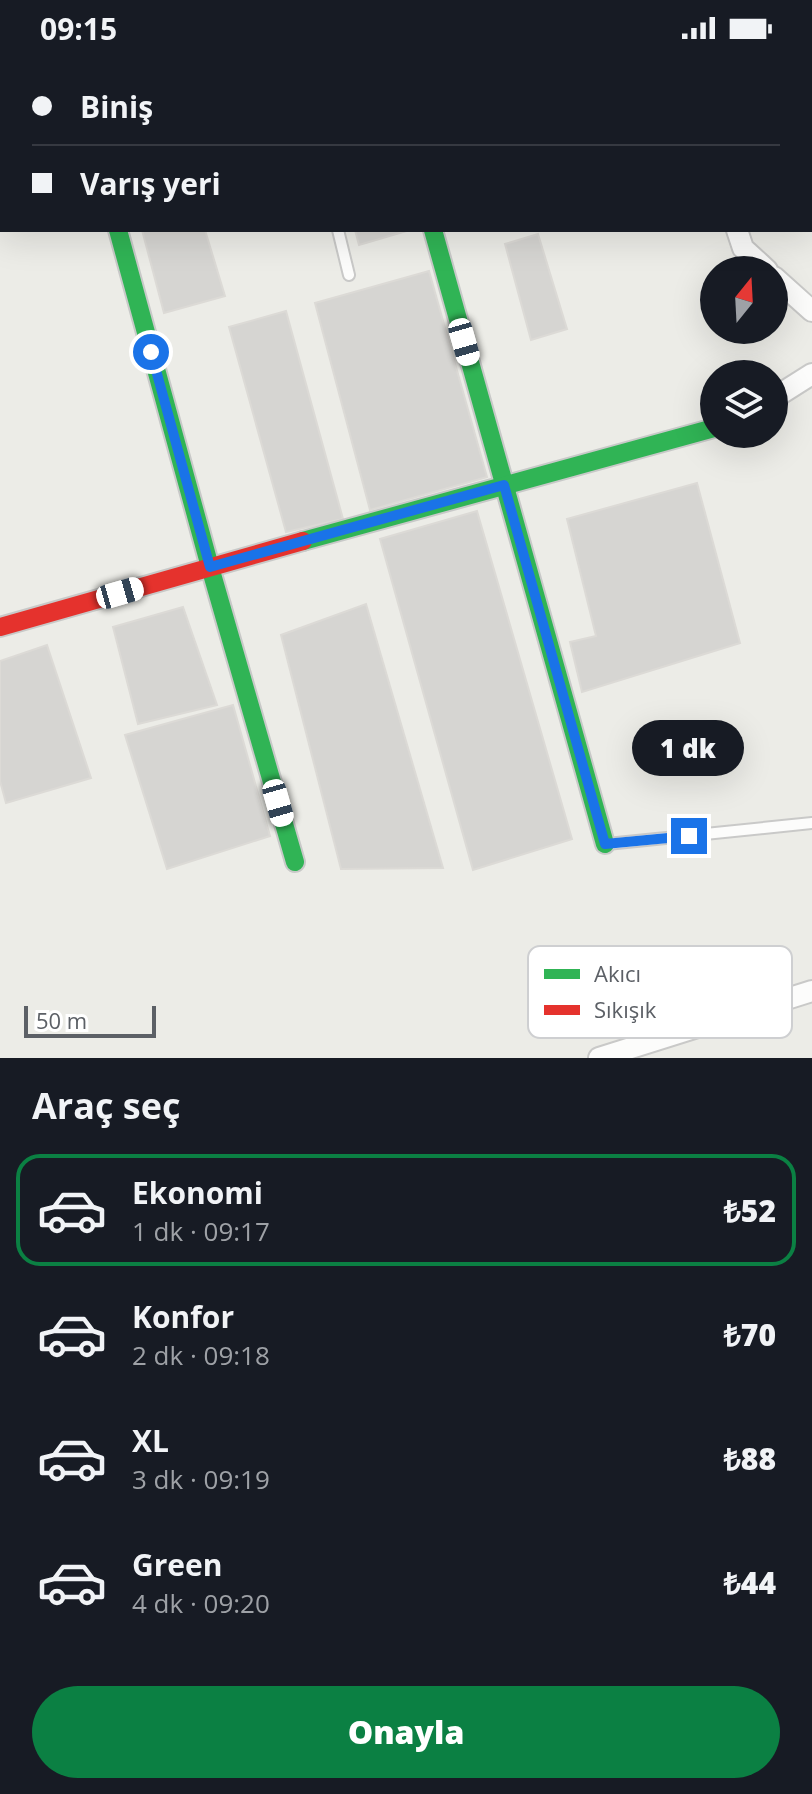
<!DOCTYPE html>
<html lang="tr">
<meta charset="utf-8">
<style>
body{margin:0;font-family:"Open Sans",sans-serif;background:#242831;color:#f1f3f6;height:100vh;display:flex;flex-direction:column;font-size:30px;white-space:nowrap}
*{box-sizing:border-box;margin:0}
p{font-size:26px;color:#9ea1a6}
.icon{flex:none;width:44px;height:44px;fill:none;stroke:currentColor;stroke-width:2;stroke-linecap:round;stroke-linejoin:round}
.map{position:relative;height:1002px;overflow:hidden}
.drawer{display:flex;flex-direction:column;background:#171b24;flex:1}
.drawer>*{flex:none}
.guide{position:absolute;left:0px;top:0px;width:812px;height:176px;box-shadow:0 8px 32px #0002;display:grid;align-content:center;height:176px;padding:0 32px;background:#171b24}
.needle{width:52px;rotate:18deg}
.tools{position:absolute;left:700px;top:200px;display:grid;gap:16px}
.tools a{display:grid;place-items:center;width:88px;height:88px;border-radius:50%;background:#171b24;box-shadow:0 8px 32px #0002;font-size:40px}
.scale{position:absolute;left:24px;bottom:20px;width:132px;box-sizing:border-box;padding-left:8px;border:4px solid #5c6066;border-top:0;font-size:22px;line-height:28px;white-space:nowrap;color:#5c6066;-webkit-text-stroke:6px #fff;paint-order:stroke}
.end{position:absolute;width:36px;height:36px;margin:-18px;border:10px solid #1a73e8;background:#fff;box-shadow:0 0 0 4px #fff}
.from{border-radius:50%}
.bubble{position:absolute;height:56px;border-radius:28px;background:#171b24;box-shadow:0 8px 32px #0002;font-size:26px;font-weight:800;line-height:56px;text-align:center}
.car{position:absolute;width:24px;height:48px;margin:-24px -12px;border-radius:10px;box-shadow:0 0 6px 2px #0007;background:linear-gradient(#fff 24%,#345 0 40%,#fff 0 76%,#345 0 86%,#fff 0)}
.guide b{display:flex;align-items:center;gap:28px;height:76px;font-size:30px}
.guide b+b{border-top:2px solid #363941}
.guide i{width:20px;height:20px;background:#f1f3f6}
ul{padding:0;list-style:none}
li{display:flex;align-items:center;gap:24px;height:112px;margin:0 16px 12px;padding:0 16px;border:4px solid transparent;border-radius:24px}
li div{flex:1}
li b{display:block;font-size:30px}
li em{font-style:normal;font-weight:800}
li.active{border-color:#0b8043}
li>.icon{width:72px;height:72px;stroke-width:1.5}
h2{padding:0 32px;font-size:36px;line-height:96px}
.cta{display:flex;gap:16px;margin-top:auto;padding:16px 32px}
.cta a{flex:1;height:92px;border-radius:48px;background:#0b8043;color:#fff;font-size:32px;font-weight:800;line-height:92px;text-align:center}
.status{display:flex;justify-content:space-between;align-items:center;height:56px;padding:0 40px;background:#171b24;direction:ltr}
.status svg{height:22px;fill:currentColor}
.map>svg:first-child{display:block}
.building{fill:#d6d5d2;stroke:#dcdad6;stroke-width:2}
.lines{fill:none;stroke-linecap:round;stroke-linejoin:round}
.lane-casing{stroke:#c9c9c8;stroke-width:14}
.street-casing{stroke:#c9c9c8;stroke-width:24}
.fast-casing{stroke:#c8c9c8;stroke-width:22}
.jam-casing{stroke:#c8c9c8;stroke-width:22}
.lane{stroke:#fcfcfb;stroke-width:10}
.street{stroke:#fcfcfb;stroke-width:20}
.fast{stroke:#30b455;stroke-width:18}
.jam{stroke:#e5322d;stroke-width:18}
.route{stroke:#1a73e8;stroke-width:10}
.key{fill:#fff;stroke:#cecfd1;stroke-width:2}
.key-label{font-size:22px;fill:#5c6066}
</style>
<div class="status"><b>09:15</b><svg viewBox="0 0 49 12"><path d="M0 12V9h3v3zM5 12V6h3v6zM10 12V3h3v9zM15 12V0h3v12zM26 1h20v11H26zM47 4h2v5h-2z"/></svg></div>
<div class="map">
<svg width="812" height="1002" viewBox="0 0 812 1002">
<rect width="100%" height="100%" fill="#ecece7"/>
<g class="building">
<polygon points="142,174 205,174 225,240 164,257"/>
<polygon points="355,174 410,174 359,189"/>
<polygon points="538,178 567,273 531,284 505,188"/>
<polygon points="429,215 487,421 370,454 315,247"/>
<polygon points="286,255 343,463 286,476 229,271"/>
<polygon points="697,427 740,587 582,636 570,586 596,580 567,463"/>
<polygon points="477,455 572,783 473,814 380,483"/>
<polygon points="366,548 443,812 341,813 281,579"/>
<polygon points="183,551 217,649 138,668 113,571"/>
<polygon points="47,589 91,722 6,747 0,725 0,605"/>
<polygon points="233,649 270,780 167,813 125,679"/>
</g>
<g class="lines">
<g class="lane-casing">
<g id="lane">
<polyline points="333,2 334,0"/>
<polyline points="484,2 484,0"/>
<polyline points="726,2 728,0"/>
<polyline points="338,174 349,219"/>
<polyline points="607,788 812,767"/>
</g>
</g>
<g class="street-casing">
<g id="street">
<polyline points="71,0 71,2"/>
<polyline points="371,0 377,2"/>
<polyline points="737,174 743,192 767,214"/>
<polyline points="774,221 812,255"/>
<polyline points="774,342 812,318"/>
<polyline points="599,1002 812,935"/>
</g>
</g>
<g class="fast-casing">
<g id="fast">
<polyline points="118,174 210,511 295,806"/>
<polyline points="433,174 605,788"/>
<polyline points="303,485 714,372"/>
</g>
</g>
<g class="jam-casing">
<polyline id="jam" points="0,571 303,485"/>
</g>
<use href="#lane" class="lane"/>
<use href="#street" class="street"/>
<use href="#fast" class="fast"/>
<use href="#jam" class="jam"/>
</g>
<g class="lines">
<polyline class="route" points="151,296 210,511 504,429 605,788 689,780"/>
</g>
<rect x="528" y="890" width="264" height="92" rx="12" class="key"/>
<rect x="544" y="913" width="36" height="10" fill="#30b455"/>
<rect x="544" y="949" width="36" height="10" fill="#e5322d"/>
<g class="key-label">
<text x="594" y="926">Akıcı</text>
<text x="594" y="962">Sıkışık</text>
</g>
</svg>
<div class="tools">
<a><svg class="needle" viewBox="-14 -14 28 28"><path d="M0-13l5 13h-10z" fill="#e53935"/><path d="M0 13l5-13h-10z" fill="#9ea1a6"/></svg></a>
<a><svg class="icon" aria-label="layers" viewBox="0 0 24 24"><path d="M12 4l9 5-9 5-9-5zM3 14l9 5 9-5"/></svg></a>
</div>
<div class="scale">50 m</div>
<i class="end from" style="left:151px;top:296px"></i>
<i class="end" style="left:689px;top:780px"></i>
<div class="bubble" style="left:632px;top:664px;width:112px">1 dk</div>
<i class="car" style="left:464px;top:286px;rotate:164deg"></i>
<i class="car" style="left:120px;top:537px;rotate:74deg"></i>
<i class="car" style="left:278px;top:747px;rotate:164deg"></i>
<div class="guide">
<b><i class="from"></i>Biniş</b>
<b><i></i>Varış yeri</b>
</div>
</div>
<section class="drawer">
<h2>Araç seç</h2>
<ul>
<li class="active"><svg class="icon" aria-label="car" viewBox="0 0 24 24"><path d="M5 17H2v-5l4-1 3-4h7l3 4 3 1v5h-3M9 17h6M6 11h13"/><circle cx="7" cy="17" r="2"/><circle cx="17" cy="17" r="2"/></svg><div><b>Ekonomi</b><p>1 dk · 09:17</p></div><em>₺52</em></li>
<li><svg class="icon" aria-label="car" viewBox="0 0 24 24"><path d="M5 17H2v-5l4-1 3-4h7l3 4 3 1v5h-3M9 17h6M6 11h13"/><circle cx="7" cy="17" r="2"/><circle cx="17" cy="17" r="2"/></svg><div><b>Konfor</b><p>2 dk · 09:18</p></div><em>₺70</em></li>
<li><svg class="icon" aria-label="car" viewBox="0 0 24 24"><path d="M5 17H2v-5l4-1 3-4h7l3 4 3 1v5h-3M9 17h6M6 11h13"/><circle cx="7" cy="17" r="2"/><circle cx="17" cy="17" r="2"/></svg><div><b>XL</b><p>3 dk · 09:19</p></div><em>₺88</em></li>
<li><svg class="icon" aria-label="car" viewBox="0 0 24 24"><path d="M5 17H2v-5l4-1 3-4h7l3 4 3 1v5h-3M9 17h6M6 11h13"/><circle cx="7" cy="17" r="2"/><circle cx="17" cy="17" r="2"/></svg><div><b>Green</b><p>4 dk · 09:20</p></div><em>₺44</em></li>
</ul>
<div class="cta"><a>Onayla</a></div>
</section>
